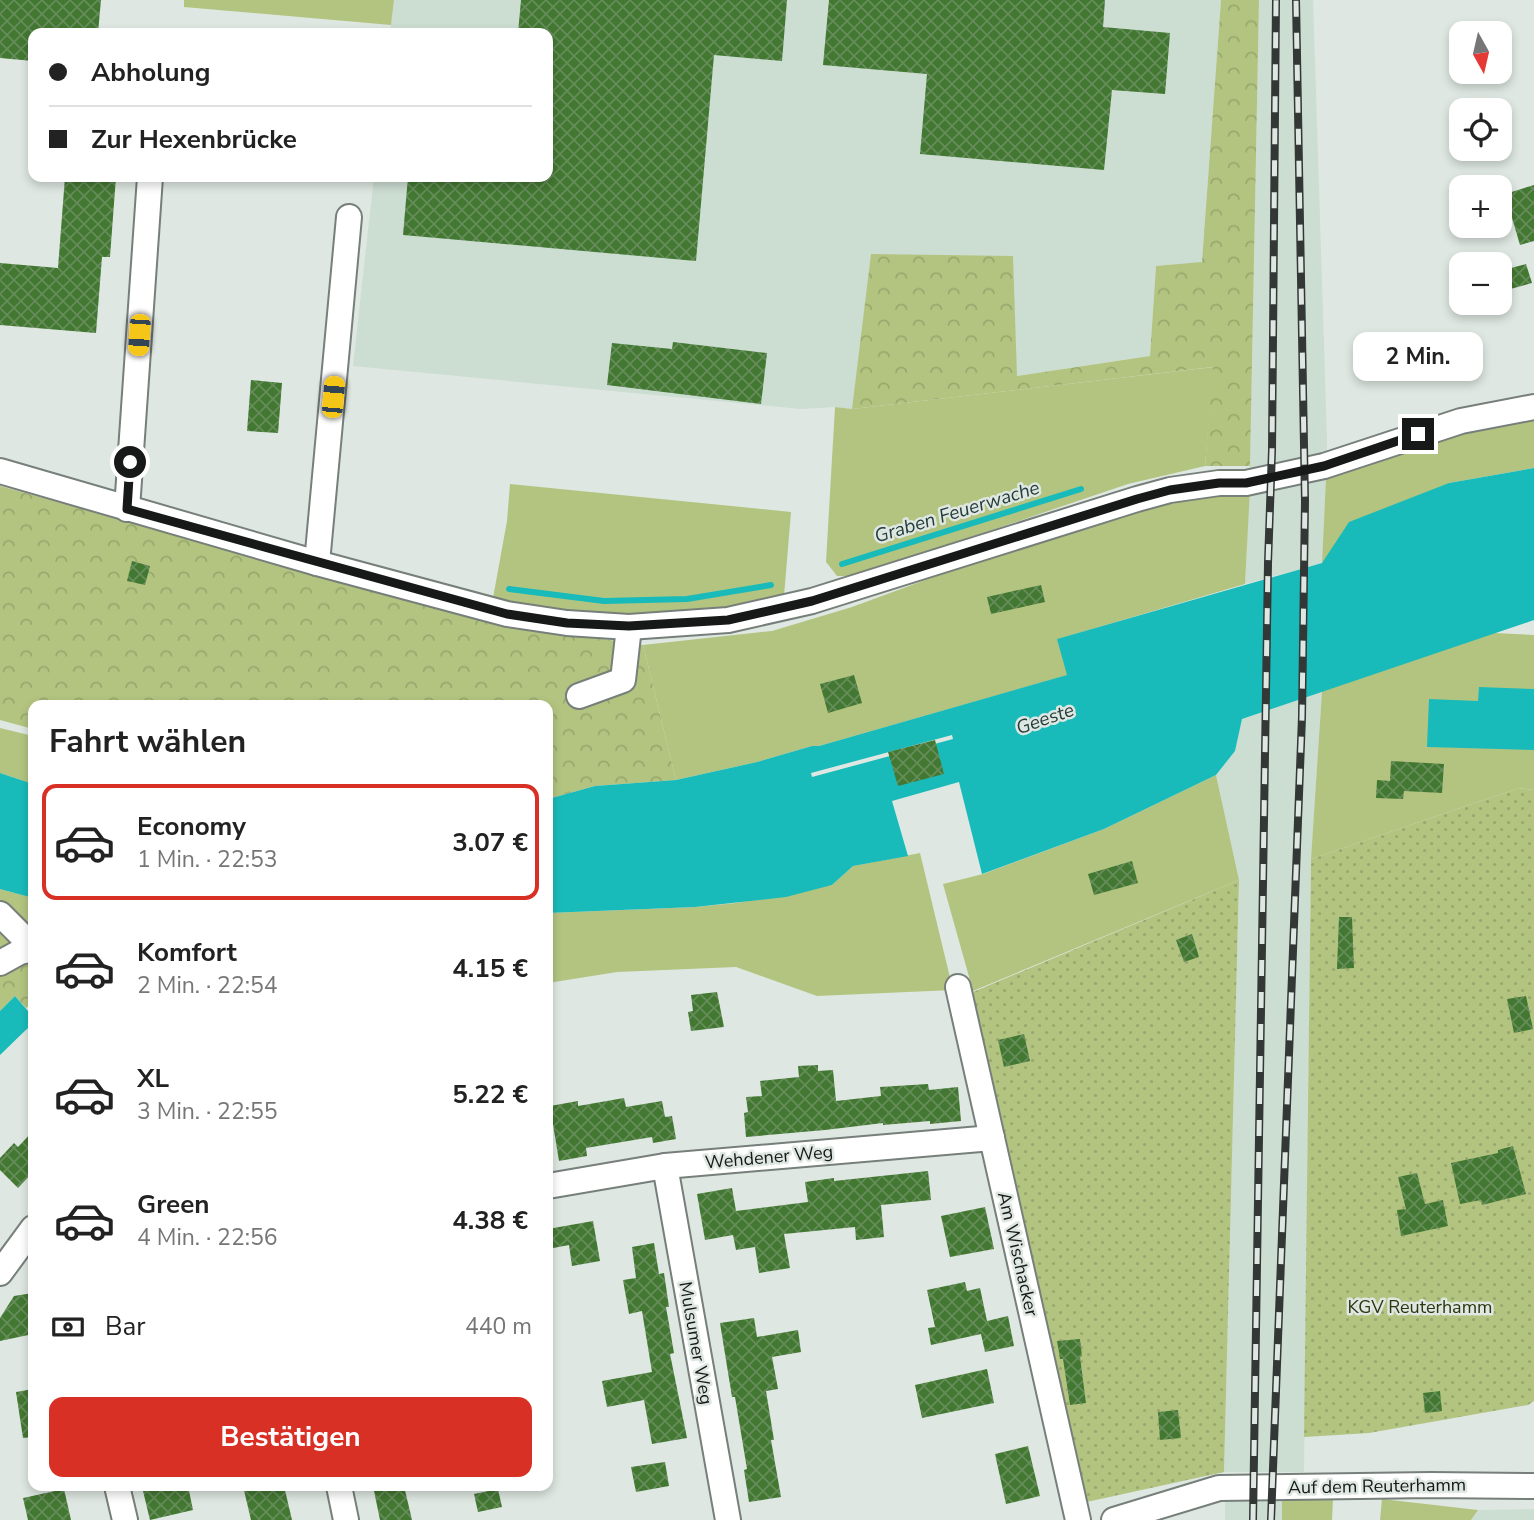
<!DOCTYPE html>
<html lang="de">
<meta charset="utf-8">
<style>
body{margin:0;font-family:"Nunito Sans",sans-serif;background:#f2f2f2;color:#222;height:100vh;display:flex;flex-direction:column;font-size:26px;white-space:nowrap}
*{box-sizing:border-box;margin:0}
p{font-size:23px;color:#767676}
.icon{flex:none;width:38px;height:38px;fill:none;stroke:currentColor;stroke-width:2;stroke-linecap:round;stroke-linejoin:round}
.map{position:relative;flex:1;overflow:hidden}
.panel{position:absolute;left:28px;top:700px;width:525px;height:791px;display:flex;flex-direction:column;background:#fff;border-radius:14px;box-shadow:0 4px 10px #0003}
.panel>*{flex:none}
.top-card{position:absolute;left:28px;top:28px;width:525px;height:154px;border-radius:14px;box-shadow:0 4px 10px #0003;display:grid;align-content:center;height:154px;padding:0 21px;background:#fff}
.needle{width:46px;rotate:172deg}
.buttons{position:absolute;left:1449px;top:21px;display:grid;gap:14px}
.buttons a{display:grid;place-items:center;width:63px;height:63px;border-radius:14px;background:#fff;box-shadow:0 4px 10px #0003;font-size:35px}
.end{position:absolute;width:32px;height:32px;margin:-16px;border:9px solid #161917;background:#fff;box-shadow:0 0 0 4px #fff}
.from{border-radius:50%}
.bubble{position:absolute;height:49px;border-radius:14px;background:#fff;box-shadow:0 4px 10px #0003;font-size:23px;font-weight:700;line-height:49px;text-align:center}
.car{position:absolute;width:21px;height:42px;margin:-21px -10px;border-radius:9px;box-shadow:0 0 5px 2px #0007;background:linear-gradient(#f5c518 24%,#345 0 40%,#f5c518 0 76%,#345 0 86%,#f5c518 0)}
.top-card b{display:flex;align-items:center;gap:24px;height:66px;font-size:26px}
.top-card b+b{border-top:2px solid #e0e0e0}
.top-card i{width:18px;height:18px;background:#222}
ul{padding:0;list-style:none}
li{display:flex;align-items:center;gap:21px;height:116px;margin:0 14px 10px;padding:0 7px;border:4px solid transparent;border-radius:14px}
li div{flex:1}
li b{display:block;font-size:26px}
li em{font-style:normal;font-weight:700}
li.current{border-color:#d93025}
li>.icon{width:63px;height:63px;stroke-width:1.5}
h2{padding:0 21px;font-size:32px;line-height:84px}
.pay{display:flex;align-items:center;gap:18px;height:77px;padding:0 21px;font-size:26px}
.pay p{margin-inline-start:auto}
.action{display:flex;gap:14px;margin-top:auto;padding:14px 21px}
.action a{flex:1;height:80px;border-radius:14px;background:#d93025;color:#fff;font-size:28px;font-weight:700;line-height:80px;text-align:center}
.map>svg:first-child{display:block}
.built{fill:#ccddd2}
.green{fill:#b3c480}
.forest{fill:url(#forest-crowns)}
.garden{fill:url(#garden-dots)}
.water{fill:#19bbba;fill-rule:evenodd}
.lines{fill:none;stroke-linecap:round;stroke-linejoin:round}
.stream{stroke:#19bbba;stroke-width:6}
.building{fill:url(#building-cross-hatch)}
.minor-casing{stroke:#777f7a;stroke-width:28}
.minor{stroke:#fff;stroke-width:24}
.rail-casing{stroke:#333735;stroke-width:8}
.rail{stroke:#dee7e1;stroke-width:5;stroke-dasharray:16;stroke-linecap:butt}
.route{stroke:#161917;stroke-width:9}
.labels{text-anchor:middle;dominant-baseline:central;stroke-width:5;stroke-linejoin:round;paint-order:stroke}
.street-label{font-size:18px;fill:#161917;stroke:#dee7e1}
.park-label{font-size:18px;fill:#2d350f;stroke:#dee7e1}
.water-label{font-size:19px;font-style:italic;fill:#243c3b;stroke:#dee7e1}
</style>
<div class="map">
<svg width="1534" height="1520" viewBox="0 0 1534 1520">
<defs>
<pattern id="forest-crowns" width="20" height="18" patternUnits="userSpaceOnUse" patternTransform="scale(1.75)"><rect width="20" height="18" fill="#b3c480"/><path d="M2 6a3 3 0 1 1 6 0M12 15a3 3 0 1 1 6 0" fill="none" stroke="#99a86e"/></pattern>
<pattern id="garden-dots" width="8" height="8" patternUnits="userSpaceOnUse" patternTransform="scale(1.75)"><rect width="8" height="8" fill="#b3c480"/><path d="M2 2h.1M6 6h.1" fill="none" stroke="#99a86e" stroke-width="1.8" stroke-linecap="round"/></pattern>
<pattern id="building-cross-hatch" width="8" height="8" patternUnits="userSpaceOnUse" patternTransform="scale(1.75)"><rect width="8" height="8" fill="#427831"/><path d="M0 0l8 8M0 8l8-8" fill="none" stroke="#668c5a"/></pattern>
</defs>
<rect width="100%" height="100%" fill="#dee7e1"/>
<g class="built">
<polygon points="394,0 1221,0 1202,263 1156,267 1150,356 1016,376 872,254 852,409 835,407 801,409 353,366 374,177 548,177 548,33 390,33"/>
<polygon points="1259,0 1313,0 1327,439 1326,478 1322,563 1245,584 1250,466"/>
<polygon points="1322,691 1311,859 1304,1472 1224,1472 1239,880 1216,775 1235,751 1242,719"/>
<polygon points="1282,1497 1282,1520 1225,1520 1225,1501"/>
<polygon points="1534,1509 1534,1520 1471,1520 1478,1510"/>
</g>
<g class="green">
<polygon points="184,0 394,0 391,25 184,7"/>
<polygon points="1214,367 1205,466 1128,484 856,576 837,576 826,562 835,407 852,409"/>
<polygon points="1534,417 1534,468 1449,483 1322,563 1326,478 1423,442"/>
<polygon points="510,484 791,512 784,596 714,610 632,617 523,604 493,598 507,521"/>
<polygon points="1250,488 1245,584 1058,639 1068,675 819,746 812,746 757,762 676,780 643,645 772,631 852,607 966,565 1142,509"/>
<polygon points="1494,633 1534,635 1534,790 1519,788 1311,859 1322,691"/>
<polygon points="0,728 33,736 33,784 0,773"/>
<polygon points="1216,775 1239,880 973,991 943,884 983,874 1104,829"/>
<polygon points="920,853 953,990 817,996 736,967 617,972 548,983 548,913 695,907 736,903 832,885 853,866"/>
<polygon points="0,889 33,898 33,935 0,909"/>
<polygon points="1282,1497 1333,1499 1332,1520 1282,1520"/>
<polygon points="1382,1499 1478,1510 1471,1520 1380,1520"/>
</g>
<g class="forest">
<polygon points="1221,0 1259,0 1250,466 1205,466 1213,367 852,409 871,254 1013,256 1017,376 1150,356 1156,266 1202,262"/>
<polygon points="0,486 498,623 643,645 676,780 595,786 548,799 548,705 33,705 33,729 0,720"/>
<polygon points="0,909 33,935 33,1002 26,1008 15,996 0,1011"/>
</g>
<g class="garden">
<polygon points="1519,788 1534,790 1534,1401 1528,1405 1369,1433 1304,1437 1311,859"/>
<polygon points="1239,880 1224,1472 1082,1503 973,992"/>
</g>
<g class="water">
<path d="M 1534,468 L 1534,620 L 1242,719 L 1235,751 L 1216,775 L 1104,829 L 982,874 L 959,782 L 892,801 L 908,856 L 853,866 L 832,885 L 786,897 L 695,907 L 548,913 L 548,799 L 595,786 L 676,780 L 757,762 L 812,746 L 819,746 L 1067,675 L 1057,639 L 1322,563 L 1349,522 L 1449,483 ZM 952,735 L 953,739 L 812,777 L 811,773 Z"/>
<polygon points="1479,687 1534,689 1534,750 1427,747 1429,699 1478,701"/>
<polygon points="0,773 33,784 33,898 0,889"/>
<polygon points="15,996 33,1017 33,1023 0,1055 0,1011"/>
</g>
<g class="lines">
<g class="stream">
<polyline points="842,564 1081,489"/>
<polyline points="509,589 604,601 687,599 771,585"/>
</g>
</g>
<g class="building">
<polygon points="0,0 101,0 98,33 33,33 33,61 0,58"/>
<polygon points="521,0 787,0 782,61 714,55 696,261 403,235 408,177 548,177 548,33 518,33"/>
<polygon points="829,0 1105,0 1103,27 1170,33 1165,94 1112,90 1104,170 920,154 927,74 823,65"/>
<polygon points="65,177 116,177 110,257 102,257 96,333 0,325 0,263 58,268"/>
<polygon points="1534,185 1534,241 1520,245 1505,194"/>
<polygon points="1526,264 1532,283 1503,291 1500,279 1500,271"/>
<polygon points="673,342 767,353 761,404 607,385 612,343 672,349"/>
<polygon points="251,380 282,383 278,433 247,431"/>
<polygon points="132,561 150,566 145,585 127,581"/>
<polygon points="1041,585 1045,602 991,614 987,597"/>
<polygon points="854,675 862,703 828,713 820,684"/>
<polygon points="935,740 944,774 898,786 888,752"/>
<polygon points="1391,761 1444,764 1442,793 1404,791 1403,799 1376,798 1377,780 1390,781"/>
<polygon points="1132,861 1138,883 1094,895 1088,874"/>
<polygon points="1339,917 1352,917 1354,968 1337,969"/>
<polygon points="1192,934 1199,957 1184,962 1176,940"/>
<polygon points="717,992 724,1027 691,1031 688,1012 693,1011 691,995"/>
<polygon points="1526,996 1533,1029 1514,1033 1507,999"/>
<polygon points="1024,1034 1030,1061 1004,1067 998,1040"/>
<polygon points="818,1065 818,1071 833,1070 836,1101 881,1096 880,1087 928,1084 929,1090 958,1087 961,1121 930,1124 930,1121 883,1125 883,1123 825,1130 746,1137 744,1113 748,1112 746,1097 762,1096 760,1081 799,1077 798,1066"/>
<polygon points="624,1098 626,1107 662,1101 665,1117 672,1116 676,1139 653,1143 652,1137 586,1148 587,1156 559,1161 550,1106 578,1101 578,1106"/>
<polygon points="33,1131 33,1172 18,1188 0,1170 0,1158 14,1143 18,1147"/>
<polygon points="1513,1146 1526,1194 1482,1205 1481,1200 1460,1204 1451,1163 1498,1153 1498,1150"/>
<polygon points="928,1171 931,1200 881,1205 884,1237 856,1240 855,1227 784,1234 790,1268 759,1273 755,1247 736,1250 733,1235 705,1240 697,1194 732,1188 736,1211 808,1202 805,1182 834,1178 834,1181"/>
<polygon points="1417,1173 1425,1204 1443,1200 1448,1226 1401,1236 1397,1210 1406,1209 1398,1177"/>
<polygon points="985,1207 994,1249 950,1257 941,1216"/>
<polygon points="593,1221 600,1261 572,1266 569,1245 548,1249 548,1229"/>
<polygon points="654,1243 659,1274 664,1273 669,1307 666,1307 674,1353 670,1354 687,1438 652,1444 644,1400 607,1407 602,1381 652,1372 642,1311 629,1314 623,1280 636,1278 632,1247"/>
<polygon points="965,1282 967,1291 980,1288 987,1321 1008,1316 1014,1346 985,1352 981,1334 931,1345 928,1328 935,1327 927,1290"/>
<polygon points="33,1293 33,1334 0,1341 0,1318 14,1296"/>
<polygon points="754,1318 757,1337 798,1330 801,1352 772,1357 778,1389 766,1391 774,1440 771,1440 781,1497 749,1502 744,1470 747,1469 735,1397 732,1397 720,1323"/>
<polygon points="1080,1339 1082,1356 1080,1357 1086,1403 1070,1405 1063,1359 1060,1359 1057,1341"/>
<polygon points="987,1369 994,1403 922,1418 915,1385"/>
<polygon points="33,1389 33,1437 23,1438 16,1392"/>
<polygon points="1440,1391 1442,1411 1425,1413 1423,1393"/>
<polygon points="1178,1410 1181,1438 1160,1440 1158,1412"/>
<polygon points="1028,1446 1040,1496 1006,1504 995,1454"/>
<polygon points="665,1462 669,1486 636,1492 631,1467"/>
<polygon points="167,1486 188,1486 193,1510 150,1520 143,1491"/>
<polygon points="243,1486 284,1486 292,1520 251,1520"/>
<polygon points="373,1486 404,1486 412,1520 380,1520"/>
<polygon points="64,1489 71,1520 28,1520 23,1498"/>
<polygon points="498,1489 502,1507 478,1512 474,1494"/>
</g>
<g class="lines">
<g class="minor-casing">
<g id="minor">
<polyline points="0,471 317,563 507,614 567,623 629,627 728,620 812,601 1137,499 1170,490 1219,483 1246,483 1324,466 1461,421 1534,407"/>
<polyline points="127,509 150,177"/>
<polyline points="317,563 349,217"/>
<polyline points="579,696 623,680 629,627"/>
<polyline points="0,914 28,942 33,946"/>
<polyline points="0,963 20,952 33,949"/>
<polyline points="958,987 1078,1520"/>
<polyline points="665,1166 728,1520"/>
<polyline points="548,1186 665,1166 992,1138"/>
<polyline points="0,1273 33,1228"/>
<polyline points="117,1486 125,1520"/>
<polyline points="339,1486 346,1520"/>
<polyline points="1114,1520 1219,1488 1431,1485 1534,1486"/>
</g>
</g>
<use href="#minor" class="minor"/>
<g class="rail-casing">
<g id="rail">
<polyline points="1253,1520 1268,563 1272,450 1276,0"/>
<polyline points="1271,1520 1302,717 1305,501 1296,0"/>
</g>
</g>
<use href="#rail" class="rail"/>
</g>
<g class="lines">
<polyline class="route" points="130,462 127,509 507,614 567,623 629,626 728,620 812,601 1137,499 1170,490 1219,483 1246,483 1324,466 1418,434"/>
</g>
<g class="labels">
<g class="street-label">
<text transform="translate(769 1157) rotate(-5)">Wehdener Weg</text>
<text transform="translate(1018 1254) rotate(77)">Am Wischacker</text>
<text transform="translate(696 1343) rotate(80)">Mulsumer Weg</text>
<text transform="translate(1377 1486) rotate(-1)">Auf dem Reuterhamm</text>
</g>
<g class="park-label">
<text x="1420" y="1307">KGV Reuterhamm</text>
</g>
<g class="water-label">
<text transform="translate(957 512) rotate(-17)">Graben Feuerwache</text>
<text transform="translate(1045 719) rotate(-19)">Geeste</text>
</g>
</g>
</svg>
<div class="buttons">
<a><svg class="needle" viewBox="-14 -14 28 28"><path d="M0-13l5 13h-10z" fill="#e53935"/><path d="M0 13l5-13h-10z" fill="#767676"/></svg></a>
<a><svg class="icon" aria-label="locate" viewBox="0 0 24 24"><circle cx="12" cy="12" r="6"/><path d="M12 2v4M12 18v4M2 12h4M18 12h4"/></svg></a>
<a>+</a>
<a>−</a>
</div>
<i class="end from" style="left:130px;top:462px"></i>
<i class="end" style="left:1418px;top:434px"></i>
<div class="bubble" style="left:1353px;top:332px;width:130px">2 Min.</div>
<i class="car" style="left:139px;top:335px;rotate:184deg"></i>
<i class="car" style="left:333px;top:397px;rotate:5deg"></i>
<div class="top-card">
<b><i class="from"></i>Abholung</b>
<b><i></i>Zur Hexenbrücke</b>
</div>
<section class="panel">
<h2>Fahrt wählen</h2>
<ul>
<li class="current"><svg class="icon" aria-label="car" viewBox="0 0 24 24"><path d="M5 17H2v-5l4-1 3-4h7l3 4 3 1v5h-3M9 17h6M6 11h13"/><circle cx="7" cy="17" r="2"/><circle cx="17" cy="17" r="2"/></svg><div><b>Economy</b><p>1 Min. · 22:53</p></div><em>3.07 €</em></li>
<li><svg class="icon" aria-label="car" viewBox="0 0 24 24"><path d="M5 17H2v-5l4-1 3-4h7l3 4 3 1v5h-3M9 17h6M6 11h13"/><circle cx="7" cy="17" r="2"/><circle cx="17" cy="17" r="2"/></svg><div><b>Komfort</b><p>2 Min. · 22:54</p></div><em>4.15 €</em></li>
<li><svg class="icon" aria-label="car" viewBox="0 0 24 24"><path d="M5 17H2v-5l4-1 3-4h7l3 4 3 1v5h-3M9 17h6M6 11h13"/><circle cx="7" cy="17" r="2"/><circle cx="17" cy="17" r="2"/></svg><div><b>XL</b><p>3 Min. · 22:55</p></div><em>5.22 €</em></li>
<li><svg class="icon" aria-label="car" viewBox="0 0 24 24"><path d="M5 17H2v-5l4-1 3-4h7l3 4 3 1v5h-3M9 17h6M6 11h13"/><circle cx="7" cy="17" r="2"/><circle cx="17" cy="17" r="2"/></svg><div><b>Green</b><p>4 Min. · 22:56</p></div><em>4.38 €</em></li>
</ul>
<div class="pay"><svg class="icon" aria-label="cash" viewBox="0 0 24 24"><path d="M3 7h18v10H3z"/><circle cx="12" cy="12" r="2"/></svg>Bar<p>440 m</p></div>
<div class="action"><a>Bestätigen</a></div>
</section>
</div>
